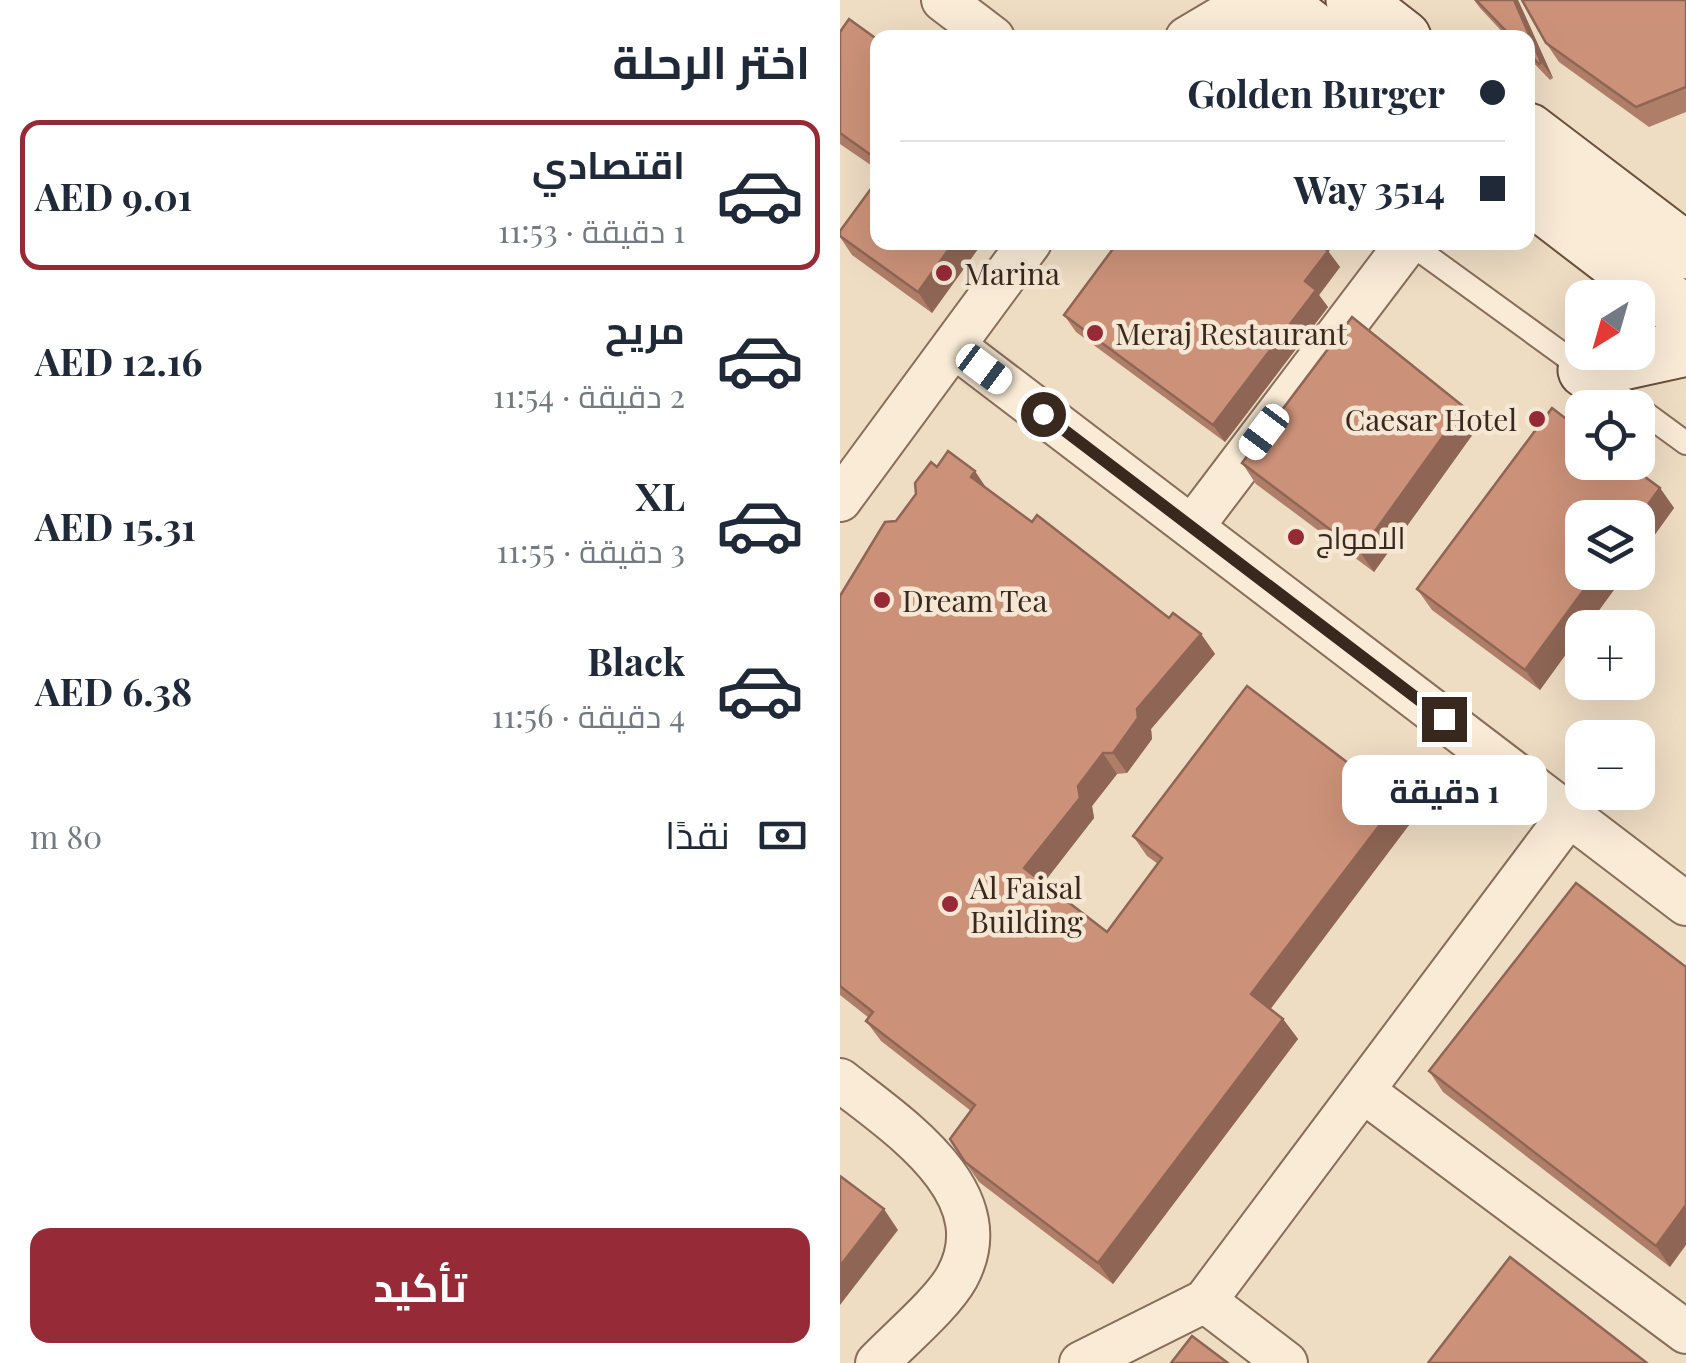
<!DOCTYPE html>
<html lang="ar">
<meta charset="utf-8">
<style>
body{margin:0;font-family:"Playfair Display",Cairo,serif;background:#f2f2f3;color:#1f2937;direction:rtl;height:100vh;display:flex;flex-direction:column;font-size:38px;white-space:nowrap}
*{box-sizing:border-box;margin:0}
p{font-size:32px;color:#747a83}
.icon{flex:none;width:55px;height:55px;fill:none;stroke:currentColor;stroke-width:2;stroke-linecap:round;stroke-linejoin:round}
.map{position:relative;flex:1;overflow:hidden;direction:ltr}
.details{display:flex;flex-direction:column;background:#fff;width:840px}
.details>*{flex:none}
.hud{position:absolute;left:30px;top:30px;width:665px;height:220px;border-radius:20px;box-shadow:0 10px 40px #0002;direction:rtl;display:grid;align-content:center;height:220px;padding:0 30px;background:#fff}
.needle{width:65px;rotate:217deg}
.controls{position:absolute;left:725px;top:280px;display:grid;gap:20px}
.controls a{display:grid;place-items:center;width:90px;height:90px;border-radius:20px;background:#fff;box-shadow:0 10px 40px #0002;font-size:50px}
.end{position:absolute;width:45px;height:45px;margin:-22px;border:12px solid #38281e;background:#fff;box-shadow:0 0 0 5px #fff}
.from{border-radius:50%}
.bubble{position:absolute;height:70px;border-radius:20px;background:#fff;box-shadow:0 10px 40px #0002;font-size:32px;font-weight:700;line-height:70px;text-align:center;direction:rtl}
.car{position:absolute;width:30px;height:60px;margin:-30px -15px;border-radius:12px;box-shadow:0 0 8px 2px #0007;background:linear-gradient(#fff 24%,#345 0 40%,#fff 0 76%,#345 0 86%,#fff 0)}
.hud b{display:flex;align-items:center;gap:35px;height:95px;font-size:38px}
.hud b+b{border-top:2px solid #e0e1e3}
.hud i{width:25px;height:25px;background:#1f2937}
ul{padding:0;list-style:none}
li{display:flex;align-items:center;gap:30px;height:150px;margin:0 20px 15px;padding:0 10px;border:5px solid transparent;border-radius:20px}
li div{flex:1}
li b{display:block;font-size:38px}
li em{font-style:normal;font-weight:700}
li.active{border-color:#972a37}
li>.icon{width:90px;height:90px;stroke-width:1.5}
h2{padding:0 30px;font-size:45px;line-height:120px}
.pay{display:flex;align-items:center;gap:25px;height:110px;padding:0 30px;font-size:38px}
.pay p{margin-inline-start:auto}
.button{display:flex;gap:20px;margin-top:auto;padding:20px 30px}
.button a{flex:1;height:115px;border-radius:20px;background:#972a37;color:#fff;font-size:40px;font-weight:700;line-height:115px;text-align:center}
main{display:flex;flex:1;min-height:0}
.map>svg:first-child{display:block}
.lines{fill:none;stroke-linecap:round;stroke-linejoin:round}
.lane-casing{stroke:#886d5a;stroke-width:26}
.street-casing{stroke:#886d5a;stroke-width:46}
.secondary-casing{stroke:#6a4f3d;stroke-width:59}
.lane{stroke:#f9ebd6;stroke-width:22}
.street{stroke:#f9ebd6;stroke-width:42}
.secondary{stroke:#f9ebd6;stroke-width:55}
.wall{fill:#af7e68}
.shaded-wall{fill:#8f6655}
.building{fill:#cc9279;stroke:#8f6655;stroke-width:2.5}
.route{stroke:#38281e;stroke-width:12}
.poi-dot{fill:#972a37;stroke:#f5e7d3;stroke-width:4}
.labels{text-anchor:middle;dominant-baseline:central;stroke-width:9;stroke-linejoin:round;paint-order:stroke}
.poi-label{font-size:30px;fill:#38281e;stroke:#f5e7d3;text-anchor:start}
</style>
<main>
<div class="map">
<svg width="846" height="1363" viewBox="0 0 846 1363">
<rect width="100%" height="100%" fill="#eedcc3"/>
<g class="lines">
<g class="lane-casing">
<g id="lane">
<polyline points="568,242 797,408"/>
<polyline points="798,408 846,443"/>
</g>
</g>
<g class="street-casing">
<g id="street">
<polyline points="103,0 153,38"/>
<polyline points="347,38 381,18 452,14"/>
<polyline points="114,346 846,904"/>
<polyline points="0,500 190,242"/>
<polyline points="352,527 568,242"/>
<path d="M 0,1080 C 55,1124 163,1192 117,1277 C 102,1304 60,1339 37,1363"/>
<polyline points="523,1091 846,1332"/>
<polyline points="365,1301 446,1363"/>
<polyline points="241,1363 365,1301 729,815"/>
</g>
</g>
<g class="secondary-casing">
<g id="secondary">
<polyline points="434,0 483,38"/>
<polyline points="514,0 563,38"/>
<polyline points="688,131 846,251"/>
<polyline points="688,194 846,315"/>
<polyline points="746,370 846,348"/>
</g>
</g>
<use href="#lane" class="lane"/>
<use href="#street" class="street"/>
<use href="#secondary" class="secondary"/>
</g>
<g class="wall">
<polygon points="634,0 678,0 713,78 710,80 688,57 688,38 668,38 640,8"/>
<polygon points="846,0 846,112 809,127 719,62 706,43"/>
<polygon points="0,32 38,40 38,170 0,144"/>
<polygon points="0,231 38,242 143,242 92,313 12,255 0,237"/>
<polygon points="488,251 500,267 479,295 488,307 385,442 236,332 224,315"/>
<polygon points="712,408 742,431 742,462 785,462 820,488 834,508 798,558 798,518 742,518 742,572 787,572 746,628 742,628 742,632 700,690 592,610 577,589"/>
<polygon points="638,427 534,572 416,484 402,463"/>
<polygon points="97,467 148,490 329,618 361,634 375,654 311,729 312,739 287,773 277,774 252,806 254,818 203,883 267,932 318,864 307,856 293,836 572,821 430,1009 443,1019 458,1039 273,1284 139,1182 125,1162 131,1111 41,1041 26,1021 29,1018 0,995 0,596"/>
<polygon points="736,883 830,1267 603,1092 589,1071"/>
</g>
<g class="shaded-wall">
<polygon points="674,0 678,0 713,78 701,62"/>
<polygon points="114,242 143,242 92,313 78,292"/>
<polygon points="488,251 500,267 479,295 488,307 385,442 373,425 465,281"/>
<polygon points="624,407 638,427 534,572 520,552"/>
<polygon points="135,471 149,492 131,477"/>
<polygon points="820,488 834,508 798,558 798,518"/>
<polygon points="757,572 787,572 746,628 742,628 742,632 700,690 685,670"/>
<polygon points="361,634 375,654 311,729 312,739 287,773 273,753 297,709"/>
<polygon points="263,753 277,774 252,806 254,818 199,889 184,868 238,786"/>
<polygon points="558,801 572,821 426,1015 411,994"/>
<polygon points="443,1019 458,1039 273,1284 258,1263"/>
<polygon points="846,1205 846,1245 830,1267 816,1246"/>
<polygon points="44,1209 58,1230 0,1305 0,1266"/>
</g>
<g class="building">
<polygon points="636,0 674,0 701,62 699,64 688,52 688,38 673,38"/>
<polygon points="682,0 846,0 846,87 796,107 706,43"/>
<polygon points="9,19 38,40 38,160 0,133 0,32"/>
<polygon points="38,179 38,242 114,242 78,292 0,236 0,231"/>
<polygon points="278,242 477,242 488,251 465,281 476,290 373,425 224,315"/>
<polygon points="512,317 624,407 520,552 402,463"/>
<polygon points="712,408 742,431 742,462 785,462 820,488 798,518 742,518 742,572 757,572 685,670 577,589"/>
<polygon points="108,451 135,471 131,477 192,522 197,515 329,618 333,613 361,634 297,709 298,718 273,753 263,753 238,786 240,798 184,868 267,932 322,858 293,836 407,686 558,801 411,994 443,1019 258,1263 125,1162 110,1139 135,1105 26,1021 33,1012 0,986 0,596 45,522 56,521 76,494 75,483 91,462 97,467"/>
<polygon points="736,883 846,967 846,1205 816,1246 589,1071"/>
<polygon points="0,1176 44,1209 0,1266"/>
<polygon points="670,1257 807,1363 588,1363"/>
<polygon points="352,1336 388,1363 331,1363"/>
</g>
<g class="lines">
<polyline class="route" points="203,414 604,719"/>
</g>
<g class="poi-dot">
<circle cx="104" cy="273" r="10"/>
<circle cx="255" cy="333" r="10"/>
<circle cx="697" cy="419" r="10"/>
<circle cx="456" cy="537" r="10"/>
<circle cx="42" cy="600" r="10"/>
<circle cx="110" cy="904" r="10"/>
</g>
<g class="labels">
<g class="poi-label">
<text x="124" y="273">Marina</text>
<text x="275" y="333">Meraj Restaurant</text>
<text x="677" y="419" text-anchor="end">Caesar Hotel</text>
<text x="476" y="537">الامواج</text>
<text x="62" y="600">Dream Tea</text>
<text x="130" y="887">Al Faisal<tspan x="130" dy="34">Building</tspan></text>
</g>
</g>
</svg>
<div class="controls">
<a><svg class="needle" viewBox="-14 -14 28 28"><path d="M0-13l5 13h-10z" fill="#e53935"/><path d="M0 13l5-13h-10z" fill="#747a83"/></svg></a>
<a><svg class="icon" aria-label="locate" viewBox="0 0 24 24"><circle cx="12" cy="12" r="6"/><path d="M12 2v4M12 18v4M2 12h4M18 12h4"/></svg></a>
<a><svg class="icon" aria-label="layers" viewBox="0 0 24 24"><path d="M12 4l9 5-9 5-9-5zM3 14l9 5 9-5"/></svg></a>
<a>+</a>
<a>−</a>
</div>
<i class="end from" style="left:203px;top:414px"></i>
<i class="end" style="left:604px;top:719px"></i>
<div class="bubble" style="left:502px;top:755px;width:205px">1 دقيقة</div>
<i class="car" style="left:144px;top:369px;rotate:127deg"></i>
<i class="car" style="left:424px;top:432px;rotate:217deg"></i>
<div class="hud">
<b><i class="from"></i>Golden Burger</b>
<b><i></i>Way 3514</b>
</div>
</div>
<section class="details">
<h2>اختر الرحلة</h2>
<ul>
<li class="active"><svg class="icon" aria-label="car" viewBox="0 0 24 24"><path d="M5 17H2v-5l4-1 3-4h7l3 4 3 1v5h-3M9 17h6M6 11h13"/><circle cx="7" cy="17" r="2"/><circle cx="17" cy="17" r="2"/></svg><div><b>اقتصادي</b><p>1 دقيقة · 11:53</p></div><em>AED 9.01</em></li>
<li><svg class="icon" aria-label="car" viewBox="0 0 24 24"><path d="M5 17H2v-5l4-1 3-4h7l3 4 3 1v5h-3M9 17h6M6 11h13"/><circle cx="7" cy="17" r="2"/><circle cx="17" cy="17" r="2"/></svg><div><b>مريح</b><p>2 دقيقة · 11:54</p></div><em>AED 12.16</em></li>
<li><svg class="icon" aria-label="car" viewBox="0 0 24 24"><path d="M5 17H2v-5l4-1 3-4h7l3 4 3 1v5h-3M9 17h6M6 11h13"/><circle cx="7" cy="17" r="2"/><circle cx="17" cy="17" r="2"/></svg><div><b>XL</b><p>3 دقيقة · 11:55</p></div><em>AED 15.31</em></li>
<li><svg class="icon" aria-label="car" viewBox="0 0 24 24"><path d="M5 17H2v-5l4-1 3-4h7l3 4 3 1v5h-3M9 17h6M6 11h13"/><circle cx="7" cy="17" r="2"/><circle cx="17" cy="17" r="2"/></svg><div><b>Black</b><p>4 دقيقة · 11:56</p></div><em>AED 6.38</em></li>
</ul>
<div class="pay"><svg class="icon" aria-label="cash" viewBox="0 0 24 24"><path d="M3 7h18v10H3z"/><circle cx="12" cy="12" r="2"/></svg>نقدًا<p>80 m</p></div>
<div class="button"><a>تأكيد</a></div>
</section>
</main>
